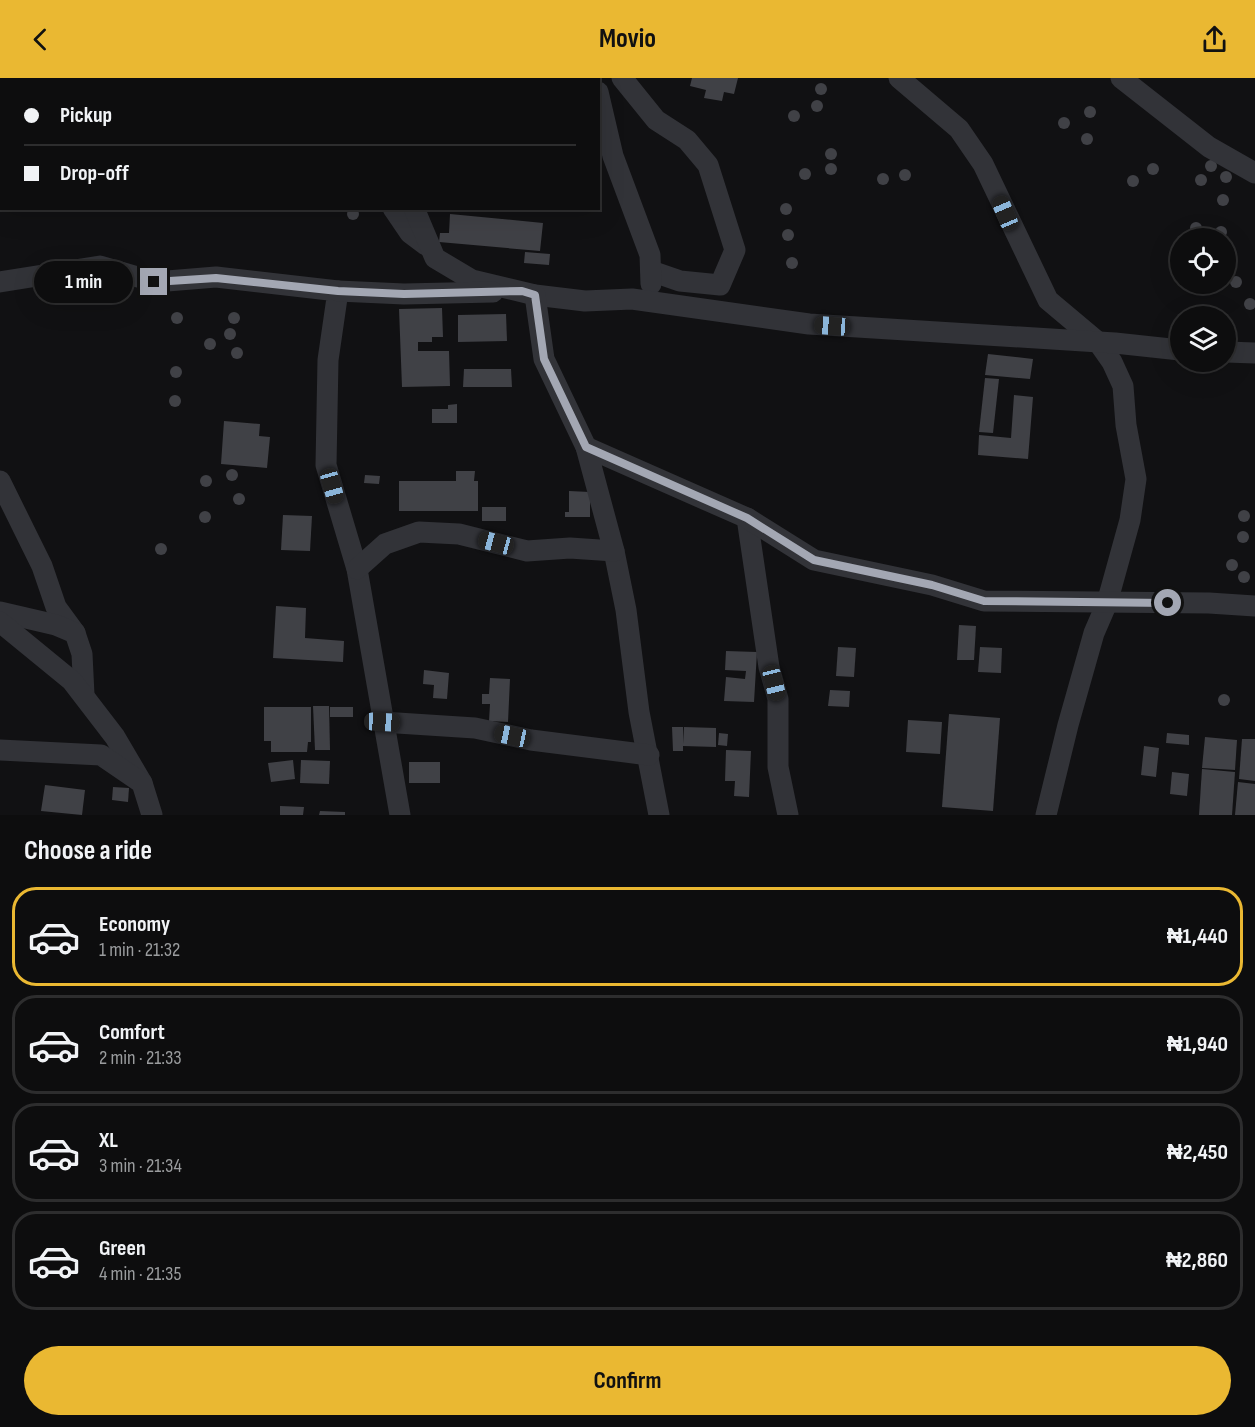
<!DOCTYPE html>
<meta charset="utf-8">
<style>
body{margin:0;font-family:"Sofia Sans Condensed",sans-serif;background:#161617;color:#f1f3f6;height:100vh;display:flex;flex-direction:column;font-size:22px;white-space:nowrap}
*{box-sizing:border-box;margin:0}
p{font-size:20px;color:#9a9c9e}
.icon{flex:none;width:33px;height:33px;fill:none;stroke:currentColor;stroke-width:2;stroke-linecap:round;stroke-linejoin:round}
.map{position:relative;height:737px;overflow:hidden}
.panel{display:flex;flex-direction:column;background:#0d0d0e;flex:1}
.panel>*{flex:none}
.hud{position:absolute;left:0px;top:0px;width:600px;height:132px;box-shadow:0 6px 24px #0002,0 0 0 2px #2d2d2e;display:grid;align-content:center;height:132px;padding:0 24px;background:#0d0d0e}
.tools{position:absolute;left:1170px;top:150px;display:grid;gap:12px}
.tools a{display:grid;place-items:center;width:66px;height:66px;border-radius:50%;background:#0d0d0e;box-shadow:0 6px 24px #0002,0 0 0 2px #2d2d2e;font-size:30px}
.end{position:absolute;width:27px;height:27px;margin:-14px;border:8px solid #a3a7b3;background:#111;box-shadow:0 0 0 3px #111}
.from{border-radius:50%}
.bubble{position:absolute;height:42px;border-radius:21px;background:#0d0d0e;box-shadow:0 6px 24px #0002,0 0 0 2px #2d2d2e;font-size:20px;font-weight:700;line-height:42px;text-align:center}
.car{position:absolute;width:18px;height:36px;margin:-18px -9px;border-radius:8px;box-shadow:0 0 4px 2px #0007;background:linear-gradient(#222 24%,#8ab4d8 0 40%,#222 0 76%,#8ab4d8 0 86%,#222 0)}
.hud b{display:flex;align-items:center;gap:21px;height:57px;font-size:22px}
.hud b+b{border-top:2px solid #2d2d2e}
.hud i{width:15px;height:15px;background:#f1f3f6}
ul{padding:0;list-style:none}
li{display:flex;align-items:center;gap:18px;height:99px;margin:0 12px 9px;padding:0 12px;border:3px solid #2d2d2e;border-radius:24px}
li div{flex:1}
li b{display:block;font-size:22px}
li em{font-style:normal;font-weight:700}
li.on{border-color:#eab832}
li>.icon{width:54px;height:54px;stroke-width:1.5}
h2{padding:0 24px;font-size:27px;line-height:72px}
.cta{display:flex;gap:12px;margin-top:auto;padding:12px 24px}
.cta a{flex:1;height:69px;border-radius:36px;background:#eab832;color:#111;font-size:24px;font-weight:700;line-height:69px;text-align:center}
header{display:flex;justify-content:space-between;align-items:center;height:78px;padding:0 24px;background:#eab832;color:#111;font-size:27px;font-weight:700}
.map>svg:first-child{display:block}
.building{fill:#404146}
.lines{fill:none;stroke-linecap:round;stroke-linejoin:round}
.street{stroke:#323338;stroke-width:21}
.route{stroke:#a3a7b3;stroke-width:8}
</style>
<header><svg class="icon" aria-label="back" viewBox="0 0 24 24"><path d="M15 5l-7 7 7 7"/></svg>Movio<svg class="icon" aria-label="share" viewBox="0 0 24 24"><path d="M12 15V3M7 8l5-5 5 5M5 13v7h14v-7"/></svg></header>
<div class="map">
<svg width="1255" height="737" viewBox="0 0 1255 737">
<rect width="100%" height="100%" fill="#111113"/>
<g class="building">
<polygon points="692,0 738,0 734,16 724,14 722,23 704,20 706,12 690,8"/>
<circle cx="821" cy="11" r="6"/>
<circle cx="817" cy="28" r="6"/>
<circle cx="1090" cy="34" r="6"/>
<circle cx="794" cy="38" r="6"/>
<circle cx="1064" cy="45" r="6"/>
<circle cx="1087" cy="61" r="6"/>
<circle cx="831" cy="76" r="6"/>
<circle cx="1211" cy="88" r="6"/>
<circle cx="1153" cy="91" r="6"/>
<circle cx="831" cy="91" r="6"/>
<circle cx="805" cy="96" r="6"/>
<circle cx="905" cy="97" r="6"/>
<circle cx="1226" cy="99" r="6"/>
<circle cx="883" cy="101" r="6"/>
<circle cx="1201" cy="102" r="6"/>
<circle cx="1133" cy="103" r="6"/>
<circle cx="1223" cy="122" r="6"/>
<circle cx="786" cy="131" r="6"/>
<circle cx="353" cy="136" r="6"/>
<polygon points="450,136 543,145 540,173 439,164 440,155 449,155"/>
<circle cx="1196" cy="150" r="6"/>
<circle cx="1221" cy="154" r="6"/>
<circle cx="788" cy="157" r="6"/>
<polygon points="525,174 550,176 549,187 524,185"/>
<circle cx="792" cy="185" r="6"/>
<circle cx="1236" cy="204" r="6"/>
<circle cx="1250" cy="226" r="6"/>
<polygon points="442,230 443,259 432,259 432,264 418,264 418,273 449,273 450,308 402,309 399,231"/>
<circle cx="177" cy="240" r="6"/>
<circle cx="234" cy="240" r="6"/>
<polygon points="506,236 507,263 458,264 458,237"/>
<circle cx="230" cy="256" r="6"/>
<circle cx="210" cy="266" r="6"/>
<circle cx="237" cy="275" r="6"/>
<polygon points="988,276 1033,281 1030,301 985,297"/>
<circle cx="176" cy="294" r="6"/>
<polygon points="464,291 511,291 512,309 463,309"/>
<polygon points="985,300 999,301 993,355 979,354"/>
<circle cx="175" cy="323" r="6"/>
<polygon points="1014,317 1033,319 1028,381 978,377 979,357 1011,360"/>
<polygon points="457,326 457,345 432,345 432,331 448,331 448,327"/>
<polygon points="224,343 260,346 259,358 270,359 267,390 221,386"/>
<circle cx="232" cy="397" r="6"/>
<polygon points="456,393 475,393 474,403 478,403 478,433 399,433 399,403 456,403"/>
<circle cx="206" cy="403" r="6"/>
<polygon points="365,397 380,398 379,406 364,405"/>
<polygon points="569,413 590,414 590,439 565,439 565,434 569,434"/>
<circle cx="239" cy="421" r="6"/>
<rect x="482" y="429" width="24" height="14"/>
<circle cx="1244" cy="438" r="6"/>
<circle cx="205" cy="439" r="6"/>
<polygon points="283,437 312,438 310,473 281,472"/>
<circle cx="1243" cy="459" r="6"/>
<circle cx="161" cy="471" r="6"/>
<circle cx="1232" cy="487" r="6"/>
<circle cx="1244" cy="499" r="6"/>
<polygon points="276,528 306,530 305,560 344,563 343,584 273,580"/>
<polygon points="959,547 976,548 974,582 957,582"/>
<polygon points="838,569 856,570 854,599 836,598"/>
<polygon points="980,569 1002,570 1001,595 978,594"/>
<polygon points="726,573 757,574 754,624 724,623 726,599 745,601 746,593 725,592"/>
<polygon points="424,592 449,595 447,621 433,620 434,607 423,606"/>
<polygon points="490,600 510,601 508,644 489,643 490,626 482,626 482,616 489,616"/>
<polygon points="830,612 850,613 849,629 828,628"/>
<circle cx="1224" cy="622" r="6"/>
<polygon points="313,628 329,628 330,672 315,672"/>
<polygon points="264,629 311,629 311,664 308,664 307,674 271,674 271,663 264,663"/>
<rect x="330" y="629" width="23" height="10"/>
<polygon points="949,636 1000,640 993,733 942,729"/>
<polygon points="908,642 942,644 940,676 906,674"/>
<polygon points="672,649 683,649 683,666 684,649 716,650 716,669 683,668 683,673 673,673"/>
<polygon points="719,655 728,656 727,668 718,667"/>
<polygon points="1167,655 1189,657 1189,667 1166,665"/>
<polygon points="1205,659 1237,662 1235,692 1202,690"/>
<polygon points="1242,661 1255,661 1255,703 1239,701"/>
<polygon points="1144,668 1159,670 1156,699 1141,697"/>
<polygon points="726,672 751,673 749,719 734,718 735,703 725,703"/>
<polygon points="293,682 295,701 271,704 268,685"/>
<polygon points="301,682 330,683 329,706 300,705"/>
<rect x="409" y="684" width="31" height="21"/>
<polygon points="1202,691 1235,694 1232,737 1199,737"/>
<polygon points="1172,694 1189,696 1187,718 1170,716"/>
<polygon points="1238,704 1255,706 1255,737 1235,737"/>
<polygon points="45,707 85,712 82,737 41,733"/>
<polygon points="113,709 129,710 128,724 112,722"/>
<polygon points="280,728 304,729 303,737 280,737"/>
<polygon points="320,733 345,734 345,737 319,737"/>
</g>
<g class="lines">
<g class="street">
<polyline points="290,0 291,2"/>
<polyline points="622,0 656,42 687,62 708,87 735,172 720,207 680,203 651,193"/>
<polyline points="899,0 959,51 983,86 1048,222 1098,264 1112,284 1123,308 1126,347 1136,401 1130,442 1107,525 1094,555 1068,647 1046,737"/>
<polyline points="1121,0 1209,69 1255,95"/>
<polyline points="403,2 403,0"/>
<polyline points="598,14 613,78 650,177 651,206"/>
<polyline points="393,130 410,155 426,167"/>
<polyline points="414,130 435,180 472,202 535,217 585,223 632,221 809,246 1115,265 1180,272"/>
<polyline points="0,204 100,188 155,204 216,199 338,213 328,282 326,387 357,491 400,737"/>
<polyline points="338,213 404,216 493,214"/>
<polyline points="535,217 544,281 586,369"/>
<polyline points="1226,274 1255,275"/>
<polyline points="0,403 42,488 56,529 75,555"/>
<polyline points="747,440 769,589 778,621 778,689 788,737"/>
<polyline points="614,473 626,532 639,634 659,737"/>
<polyline points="357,491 385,466 419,454 459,456 527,473 570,470 614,473 586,369 747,440 814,482 932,507 984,523 1209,525 1255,528"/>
<polyline points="0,534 56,547 75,555 82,576 84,617"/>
<polyline points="0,544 72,603 115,659 142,705"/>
<polyline points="382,644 475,650 531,662 649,677"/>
<polyline points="0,672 101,677 142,705 152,737"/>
</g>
</g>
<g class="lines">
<polyline class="route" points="154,204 216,200 338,213 404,216 522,213 535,217 544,281 586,369 747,440 814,482 932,507 984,523 1168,525"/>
</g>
</svg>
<div class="tools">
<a><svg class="icon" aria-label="locate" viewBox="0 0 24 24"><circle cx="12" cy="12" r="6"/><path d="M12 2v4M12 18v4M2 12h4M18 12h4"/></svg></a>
<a><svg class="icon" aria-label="layers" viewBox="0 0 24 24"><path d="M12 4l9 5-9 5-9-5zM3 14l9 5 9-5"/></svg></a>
</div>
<i class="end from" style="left:1168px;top:525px"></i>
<i class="end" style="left:154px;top:204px"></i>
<div class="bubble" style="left:34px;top:183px;width:99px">1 min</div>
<i class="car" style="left:1005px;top:135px;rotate:337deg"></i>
<i class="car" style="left:832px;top:248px;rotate:274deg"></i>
<i class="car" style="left:332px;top:408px;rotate:164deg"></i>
<i class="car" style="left:496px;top:465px;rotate:285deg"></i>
<i class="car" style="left:774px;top:605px;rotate:166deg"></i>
<i class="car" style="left:382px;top:644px;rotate:93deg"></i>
<i class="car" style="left:512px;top:658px;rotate:282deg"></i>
<div class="hud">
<b><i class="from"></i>Pickup</b>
<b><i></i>Drop-off</b>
</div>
</div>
<section class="panel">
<h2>Choose a ride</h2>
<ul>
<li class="on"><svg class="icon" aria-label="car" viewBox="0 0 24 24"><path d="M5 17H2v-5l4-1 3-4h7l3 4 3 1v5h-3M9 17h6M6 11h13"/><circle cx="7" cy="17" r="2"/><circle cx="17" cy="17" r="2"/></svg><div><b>Economy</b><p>1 min · 21:32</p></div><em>₦1,440</em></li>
<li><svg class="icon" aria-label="car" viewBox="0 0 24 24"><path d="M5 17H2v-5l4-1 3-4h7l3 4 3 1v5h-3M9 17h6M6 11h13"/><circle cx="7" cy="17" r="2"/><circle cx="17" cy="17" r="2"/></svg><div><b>Comfort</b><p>2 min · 21:33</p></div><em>₦1,940</em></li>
<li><svg class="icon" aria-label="car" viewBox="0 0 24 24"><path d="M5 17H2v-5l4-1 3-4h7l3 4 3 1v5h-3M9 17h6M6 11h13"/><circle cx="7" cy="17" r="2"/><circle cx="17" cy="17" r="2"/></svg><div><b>XL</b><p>3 min · 21:34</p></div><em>₦2,450</em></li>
<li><svg class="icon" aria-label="car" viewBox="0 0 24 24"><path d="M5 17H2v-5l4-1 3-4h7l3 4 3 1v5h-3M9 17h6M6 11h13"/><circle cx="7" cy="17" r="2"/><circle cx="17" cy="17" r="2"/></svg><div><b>Green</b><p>4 min · 21:35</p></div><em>₦2,860</em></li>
</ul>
<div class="cta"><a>Confirm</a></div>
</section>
